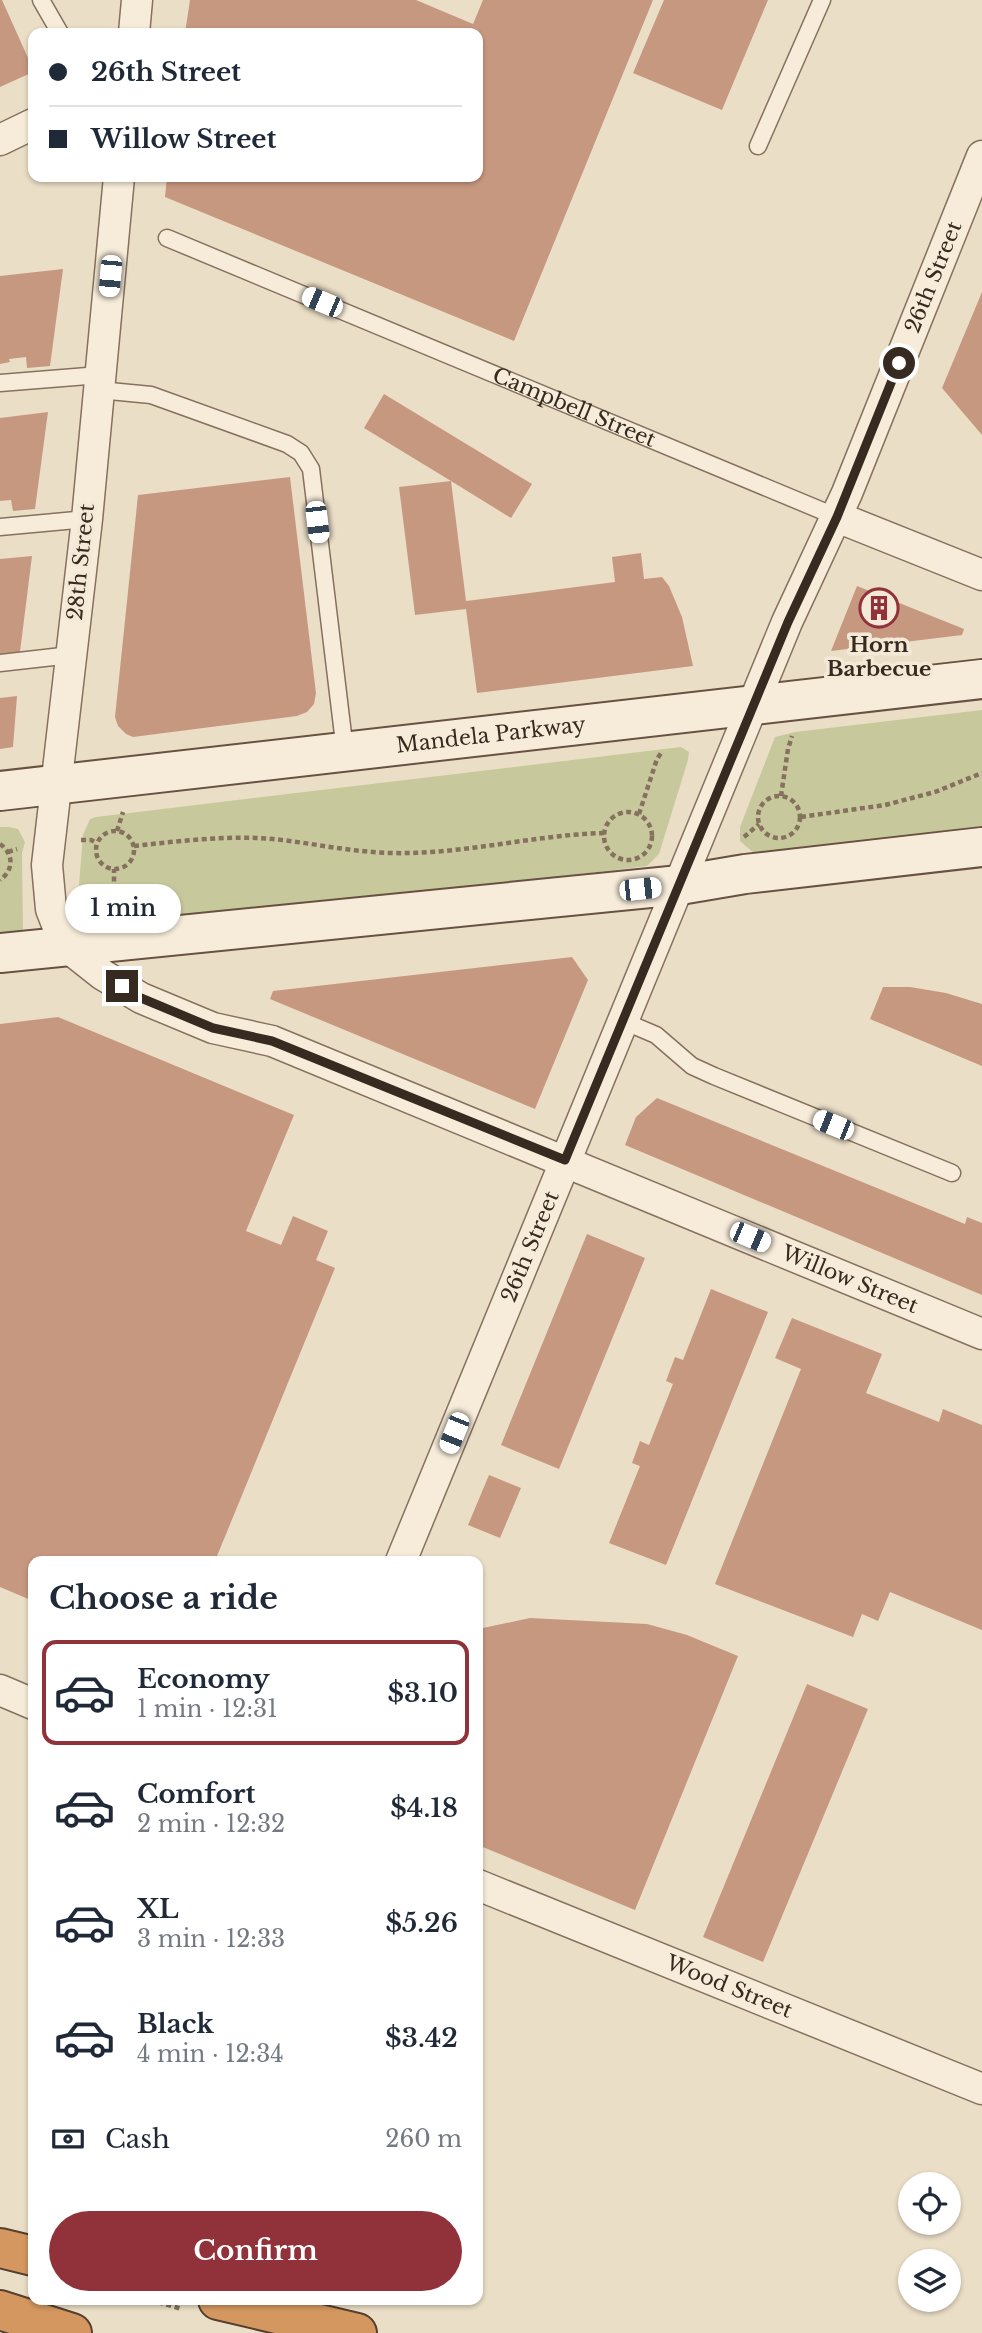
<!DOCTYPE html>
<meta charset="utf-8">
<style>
body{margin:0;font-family:"Libre Baskerville",serif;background:#f6f6f7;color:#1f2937;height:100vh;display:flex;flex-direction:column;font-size:26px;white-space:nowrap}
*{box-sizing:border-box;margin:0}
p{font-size:23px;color:#747a83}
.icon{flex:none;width:38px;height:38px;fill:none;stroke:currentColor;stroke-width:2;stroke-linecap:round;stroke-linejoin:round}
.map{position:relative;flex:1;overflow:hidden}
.side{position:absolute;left:28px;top:1556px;width:455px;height:749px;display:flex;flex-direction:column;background:#fff;border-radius:14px;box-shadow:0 2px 5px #0004}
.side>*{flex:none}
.hud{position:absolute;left:28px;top:28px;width:455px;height:154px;border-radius:14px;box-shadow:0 2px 5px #0004;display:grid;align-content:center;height:154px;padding:0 21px;background:#fff}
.controls{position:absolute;left:898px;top:2172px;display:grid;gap:14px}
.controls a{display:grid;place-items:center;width:63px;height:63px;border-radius:50%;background:#fff;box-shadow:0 2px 5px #0004;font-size:35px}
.end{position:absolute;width:32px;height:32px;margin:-16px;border:9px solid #372a20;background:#fff;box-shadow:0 0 0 4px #fff}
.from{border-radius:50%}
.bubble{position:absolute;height:49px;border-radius:24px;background:#fff;box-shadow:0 2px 5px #0004;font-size:23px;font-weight:600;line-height:49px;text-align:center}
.car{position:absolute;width:21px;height:42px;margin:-21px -10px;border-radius:9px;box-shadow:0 0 5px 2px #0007;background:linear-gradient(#fff 24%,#345 0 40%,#fff 0 76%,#345 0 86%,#fff 0)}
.hud b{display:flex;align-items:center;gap:24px;height:66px;font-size:26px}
.hud b+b{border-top:2px solid #e0e1e3}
.hud i{width:18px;height:18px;background:#1f2937}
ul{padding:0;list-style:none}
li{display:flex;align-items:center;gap:21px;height:105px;margin:0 14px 10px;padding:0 7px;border:4px solid transparent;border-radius:14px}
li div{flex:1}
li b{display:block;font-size:26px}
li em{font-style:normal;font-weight:600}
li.selected{border-color:#91323a}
li>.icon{width:63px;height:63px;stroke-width:1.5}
h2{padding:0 21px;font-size:32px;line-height:84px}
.pay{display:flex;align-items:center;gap:18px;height:77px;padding:0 21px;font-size:26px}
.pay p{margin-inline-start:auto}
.primary-button{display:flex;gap:14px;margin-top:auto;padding:14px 21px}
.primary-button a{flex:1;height:80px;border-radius:42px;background:#91323a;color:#fff;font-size:28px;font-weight:600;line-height:80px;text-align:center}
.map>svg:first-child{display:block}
.green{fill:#c7c99c}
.building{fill:#c79880}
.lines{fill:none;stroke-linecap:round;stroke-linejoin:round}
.service-casing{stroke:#86705e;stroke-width:19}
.minor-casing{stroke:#86705e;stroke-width:33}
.secondary-casing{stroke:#685141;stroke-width:42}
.motorway-casing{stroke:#543f31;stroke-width:42}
.path{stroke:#86705e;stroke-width:4.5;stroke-dasharray:5 3.5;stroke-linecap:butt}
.service{stroke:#f7ecda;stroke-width:16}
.minor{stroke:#f7ecda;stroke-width:30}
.secondary{stroke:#f7ecda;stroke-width:38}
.motorway{stroke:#d4975f;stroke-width:38}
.route{stroke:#372a20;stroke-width:9}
.labels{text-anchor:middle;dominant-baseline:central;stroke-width:7;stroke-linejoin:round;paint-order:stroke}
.street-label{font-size:21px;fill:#372a20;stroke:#f3e9d6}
.poi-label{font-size:21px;font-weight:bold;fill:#372a20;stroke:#f3e9d6}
</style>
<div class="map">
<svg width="982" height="2333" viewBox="0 0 982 2333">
<rect width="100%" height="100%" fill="#ebdec7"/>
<g class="green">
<polygon points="982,710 982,826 755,854 740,841 740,827 775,737 795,732"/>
<polygon points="681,747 689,752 688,760 659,854 647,866 262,913 99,928 86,918 78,897 83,835 90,819 96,817"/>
<polygon points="0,827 9,827 18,829 25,842 22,853 23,929 20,939 0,944"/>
</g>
<g class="building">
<polygon points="0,0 2,0 33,69 33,72 0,87"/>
<polygon points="190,0 416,0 473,24 483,0 653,0 514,341 165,197 167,177 478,177 478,33 185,33"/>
<polygon points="664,0 768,0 722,110 633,73"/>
<polygon points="63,269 50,366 27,368 26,357 9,359 10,362 0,364 0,276"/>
<polygon points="982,292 982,435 942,388"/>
<polygon points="384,394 532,484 511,518 451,481 466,601 615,582 612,557 641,553 644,579 662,577 669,586 682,617 693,666 477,693 466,609 415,615 399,487 451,481 364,428"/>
<polygon points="48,412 35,509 13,511 11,500 0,501 0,418"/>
<polygon points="290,477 316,693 314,704 307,712 297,716 133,737 126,734 118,726 115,717 138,495"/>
<polygon points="32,556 20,652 0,655 0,559"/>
<polygon points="857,586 964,629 962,635 831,651"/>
<polygon points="17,696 13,747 0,749 0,698"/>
<polygon points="572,957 588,980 535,1109 270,999 273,991"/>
<polygon points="883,987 910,987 946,993 982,1004 982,1066 870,1019"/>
<polygon points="58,1017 294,1115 246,1231 281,1245 293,1216 328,1231 316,1260 335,1268 215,1561 33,1561 33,1601 0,1587 0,1024"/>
<polygon points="657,1098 965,1224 967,1217 982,1223 982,1295 625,1145 636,1117"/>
<polygon points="587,1234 645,1258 559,1469 501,1445"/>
<polygon points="711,1289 768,1312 666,1565 609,1543 640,1466 632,1463 640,1441 649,1445 673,1384 666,1381 675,1357 683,1360"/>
<polygon points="792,1318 882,1354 866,1393 939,1422 943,1409 982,1425 982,1630 890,1592 878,1621 862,1614 853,1637 715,1584 801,1369 775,1358"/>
<polygon points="489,1475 521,1488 500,1538 468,1525"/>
<polygon points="530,1618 647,1624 687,1635 738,1656 635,1910 478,1845 478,1629"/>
<polygon points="807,1684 868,1709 763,1962 703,1937"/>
</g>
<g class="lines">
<g class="service-casing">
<g id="service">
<polyline points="41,0 60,33"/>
<polyline points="758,146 822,0"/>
<path id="s1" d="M 167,238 L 837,517"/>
<polyline points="0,383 100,375"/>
<polyline points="99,390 151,395 287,444 301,453 311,469 345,751"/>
<polyline points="0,527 87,519"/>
<polyline points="0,663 71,655"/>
<polyline points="623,1021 656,1035 692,1066 714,1076 952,1173"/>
</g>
</g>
<g class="minor-casing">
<g id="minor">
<polyline points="134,33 137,0"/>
<polyline points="0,140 33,124"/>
<path id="s2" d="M 119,177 L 87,519 L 47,865 L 51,909 L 65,945 L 103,975 L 141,998 L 213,1028 L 272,1041 L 982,1334"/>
<polyline points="837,517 982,575"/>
<path id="s3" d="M 401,1561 L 787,622 L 847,493 L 982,156"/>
<polyline points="0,1690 33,1704"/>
<path id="s4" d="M 478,1885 L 982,2089"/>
</g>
</g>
<g class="secondary-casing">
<g id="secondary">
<path id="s5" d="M 0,791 L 982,679"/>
<polyline points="0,953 680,885 745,874 982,847"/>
</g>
</g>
<g class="motorway-casing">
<g id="motorway">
<polyline points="0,2248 33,2256"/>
<polyline points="218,2300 357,2333"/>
<polyline points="0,2310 72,2333"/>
</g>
</g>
<g class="path">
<polyline points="781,796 788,749 792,736"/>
<circle cx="779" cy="817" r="21"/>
<circle cx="628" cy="836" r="24"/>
<polyline points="639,814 657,759 661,753"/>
<polyline points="801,817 885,805 935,792 982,773"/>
<circle cx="115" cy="850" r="19"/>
<polyline points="117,831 123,812"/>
<polyline points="744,837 759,824"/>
<polyline points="81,840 91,840 97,843"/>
<path d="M 0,844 C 14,854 14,870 0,880"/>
<path d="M 134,846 C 180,841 227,835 273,839 C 312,843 351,852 391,853 C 462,855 532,835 604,833"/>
<polyline points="8,852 17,849"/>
<polyline points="114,907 114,869"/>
<polyline points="150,2300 182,2309"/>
</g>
<use href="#service" class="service"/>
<use href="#minor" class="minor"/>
<use href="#secondary" class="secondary"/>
<use href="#motorway" class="motorway"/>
</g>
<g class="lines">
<polyline class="route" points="122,986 141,998 213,1028 272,1041 565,1160 788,622 837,517 899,363"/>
</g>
<defs>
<g id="building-ring" transform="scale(2.0125)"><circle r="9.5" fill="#f3e9d6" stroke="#91323a" stroke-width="1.5"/><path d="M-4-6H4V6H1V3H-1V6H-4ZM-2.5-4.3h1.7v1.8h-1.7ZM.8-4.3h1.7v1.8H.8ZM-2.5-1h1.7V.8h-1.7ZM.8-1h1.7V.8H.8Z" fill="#91323a"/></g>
</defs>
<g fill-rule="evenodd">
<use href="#building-ring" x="879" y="608"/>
</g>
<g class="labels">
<g class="street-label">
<text stroke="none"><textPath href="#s3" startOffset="1390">26th Street</textPath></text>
<text stroke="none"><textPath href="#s1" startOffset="441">Campbell Street</textPath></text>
<text transform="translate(81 562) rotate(-84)">28th Street</text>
<text stroke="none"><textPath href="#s5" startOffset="494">Mandela Parkway</textPath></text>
<text stroke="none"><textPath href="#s3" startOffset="340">26th Street</textPath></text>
<text stroke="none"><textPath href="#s2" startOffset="1631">Willow Street</textPath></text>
<text stroke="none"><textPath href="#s4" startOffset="271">Wood Street</textPath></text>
</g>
<g class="poi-label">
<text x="879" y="645">Horn<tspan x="879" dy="24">Barbecue</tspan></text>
</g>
</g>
</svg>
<div class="controls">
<a><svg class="icon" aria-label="locate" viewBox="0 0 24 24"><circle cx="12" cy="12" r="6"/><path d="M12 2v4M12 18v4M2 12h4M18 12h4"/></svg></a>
<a><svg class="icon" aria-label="layers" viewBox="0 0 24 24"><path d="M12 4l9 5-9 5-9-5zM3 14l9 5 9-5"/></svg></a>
</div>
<i class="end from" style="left:899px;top:363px"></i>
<i class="end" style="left:122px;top:986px"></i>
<div class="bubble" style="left:65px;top:884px;width:116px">1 min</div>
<i class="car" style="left:110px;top:276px;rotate:185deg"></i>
<i class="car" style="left:322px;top:302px;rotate:293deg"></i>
<i class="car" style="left:317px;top:522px;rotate:173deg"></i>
<i class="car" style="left:640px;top:889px;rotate:84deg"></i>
<i class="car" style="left:833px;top:1125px;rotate:292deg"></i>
<i class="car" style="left:750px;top:1237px;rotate:113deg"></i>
<i class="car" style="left:454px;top:1433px;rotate:202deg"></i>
<div class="hud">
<b><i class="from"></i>26th Street</b>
<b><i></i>Willow Street</b>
</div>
<section class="side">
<h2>Choose a ride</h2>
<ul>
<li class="selected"><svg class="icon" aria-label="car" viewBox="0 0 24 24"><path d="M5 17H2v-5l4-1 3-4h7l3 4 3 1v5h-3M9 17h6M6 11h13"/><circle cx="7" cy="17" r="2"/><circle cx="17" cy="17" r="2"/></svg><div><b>Economy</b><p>1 min · 12:31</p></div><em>$3.10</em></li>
<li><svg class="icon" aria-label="car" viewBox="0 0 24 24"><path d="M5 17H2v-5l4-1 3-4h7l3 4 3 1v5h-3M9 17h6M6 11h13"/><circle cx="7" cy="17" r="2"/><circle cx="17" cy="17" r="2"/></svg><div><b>Comfort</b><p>2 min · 12:32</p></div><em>$4.18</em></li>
<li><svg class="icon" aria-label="car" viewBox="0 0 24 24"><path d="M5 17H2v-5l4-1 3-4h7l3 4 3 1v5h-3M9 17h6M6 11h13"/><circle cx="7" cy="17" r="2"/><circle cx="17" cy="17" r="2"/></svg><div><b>XL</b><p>3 min · 12:33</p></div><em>$5.26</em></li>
<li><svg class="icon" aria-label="car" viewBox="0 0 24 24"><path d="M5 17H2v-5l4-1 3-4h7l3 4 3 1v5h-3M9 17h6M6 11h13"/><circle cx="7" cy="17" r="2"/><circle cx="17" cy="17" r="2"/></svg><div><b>Black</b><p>4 min · 12:34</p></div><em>$3.42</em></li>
</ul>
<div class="pay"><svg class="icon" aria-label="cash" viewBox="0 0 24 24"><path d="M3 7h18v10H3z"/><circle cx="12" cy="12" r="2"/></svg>Cash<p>260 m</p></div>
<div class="primary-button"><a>Confirm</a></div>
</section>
</div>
